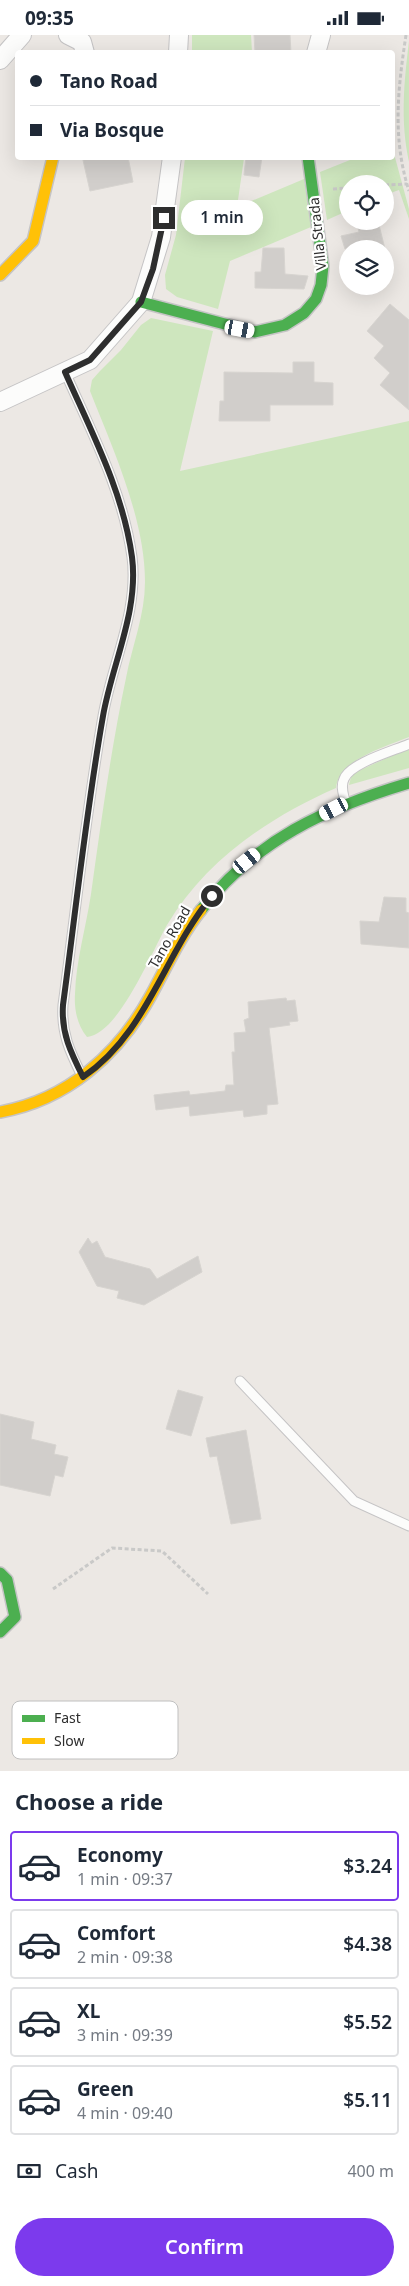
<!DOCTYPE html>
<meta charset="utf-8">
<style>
body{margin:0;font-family:"Noto Sans",sans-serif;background:#f6f6f7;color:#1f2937;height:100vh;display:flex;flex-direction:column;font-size:19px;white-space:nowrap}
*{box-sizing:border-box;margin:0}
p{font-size:16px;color:#747a83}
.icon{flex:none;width:28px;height:28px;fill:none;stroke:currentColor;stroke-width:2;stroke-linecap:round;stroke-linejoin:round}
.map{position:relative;height:1736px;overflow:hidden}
.drawer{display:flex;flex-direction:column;background:#fff;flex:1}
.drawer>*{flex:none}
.top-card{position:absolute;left:15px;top:15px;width:380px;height:110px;border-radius:5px;box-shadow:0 5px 20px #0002;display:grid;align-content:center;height:110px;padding:0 15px;background:#fff}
.controls{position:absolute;left:339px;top:140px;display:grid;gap:10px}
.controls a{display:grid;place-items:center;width:55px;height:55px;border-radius:50%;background:#fff;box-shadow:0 5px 20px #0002;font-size:25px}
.end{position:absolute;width:22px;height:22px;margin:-11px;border:6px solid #2e2e2e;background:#fff;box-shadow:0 0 0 2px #fff}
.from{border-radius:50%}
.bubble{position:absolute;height:35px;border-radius:18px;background:#fff;box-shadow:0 5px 20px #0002;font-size:16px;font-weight:600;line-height:35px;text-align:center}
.car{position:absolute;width:15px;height:30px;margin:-15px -8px;border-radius:6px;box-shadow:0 0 4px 1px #0007;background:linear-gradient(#fff 24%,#345 0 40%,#fff 0 76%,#345 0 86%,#fff 0)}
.top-card b{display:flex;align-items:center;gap:18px;height:48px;font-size:19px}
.top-card b+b{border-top:1px solid #e0e1e3}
.top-card i{width:12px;height:12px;background:#1f2937}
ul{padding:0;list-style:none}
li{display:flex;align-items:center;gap:15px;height:70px;margin:0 10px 8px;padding:0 5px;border:2px solid #e0e1e3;border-radius:5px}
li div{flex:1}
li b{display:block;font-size:19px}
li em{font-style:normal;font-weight:600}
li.current{border-color:#7c3aed}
li>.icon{width:45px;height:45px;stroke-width:1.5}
h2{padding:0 15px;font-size:22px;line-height:60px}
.pay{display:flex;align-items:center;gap:12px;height:55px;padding:0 15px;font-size:19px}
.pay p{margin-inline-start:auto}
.cta{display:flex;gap:10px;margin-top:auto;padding:10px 15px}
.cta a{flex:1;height:58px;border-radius:30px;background:#7c3aed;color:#fff;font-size:20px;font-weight:600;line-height:58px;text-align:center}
.status{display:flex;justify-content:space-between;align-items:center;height:35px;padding:0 25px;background:#fff;direction:ltr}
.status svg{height:14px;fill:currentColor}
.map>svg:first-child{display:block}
.green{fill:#cee6be}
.building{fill:#d1cecb;stroke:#d7d4d0}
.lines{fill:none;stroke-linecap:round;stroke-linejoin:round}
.lane-casing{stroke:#c5c4c5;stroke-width:11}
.street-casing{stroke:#c5c4c5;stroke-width:20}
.fast-casing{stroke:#c5c4c5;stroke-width:14}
.slow-casing{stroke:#c5c4c5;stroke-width:14}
.path{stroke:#c9c9c8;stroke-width:3;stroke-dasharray:4 2.5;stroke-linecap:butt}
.lane{stroke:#fcfcfb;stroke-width:9}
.street{stroke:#fcfcfb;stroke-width:18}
.fast{stroke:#4caf50;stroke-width:11}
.slow{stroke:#ffc107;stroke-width:11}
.route{stroke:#2e2e2e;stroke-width:6}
.labels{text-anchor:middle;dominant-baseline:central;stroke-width:4.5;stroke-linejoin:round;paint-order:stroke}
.street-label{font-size:14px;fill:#2e2e2e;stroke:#fff}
.key{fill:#fff;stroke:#c0c0c0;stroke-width:1}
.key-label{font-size:14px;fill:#2e2e2e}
</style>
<div class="status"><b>09:35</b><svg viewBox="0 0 49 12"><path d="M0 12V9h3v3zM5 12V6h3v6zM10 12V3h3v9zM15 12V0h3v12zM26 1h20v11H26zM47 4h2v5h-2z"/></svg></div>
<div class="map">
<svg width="409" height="1736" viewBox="0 0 409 1736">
<rect width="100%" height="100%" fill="#ece8e4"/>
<g class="green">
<polygon points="192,0 251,0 252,17 192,17"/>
<path d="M 409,6 L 409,127 C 400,87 404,46 409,6 Z"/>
<polygon points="393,115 409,174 409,184 399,155 385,160 385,149 348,149 347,176 327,185 320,137 355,123 392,122"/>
<polygon points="185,123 244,123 237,172 304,144 311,192 230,226 218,274 177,262 166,254 165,240 176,200"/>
<path d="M 151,283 L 213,296 L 180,436 L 409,386 L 409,702 C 387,711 338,725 336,753 C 268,783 206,825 167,890 C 152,916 119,999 87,1002 C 77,990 74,974 75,959 C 76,926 86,892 91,859 C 101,787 111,714 126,643 C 132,611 145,580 145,547 C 145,484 113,414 90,356 L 92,345 L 100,336 L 121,315 L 141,290 Z"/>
<polygon points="409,713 409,733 349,750 351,742 356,737"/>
</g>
<g class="building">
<polygon points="254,0 290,0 291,18 255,18"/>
<polygon points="97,122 128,122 133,147 90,156 83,125"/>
<polygon points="246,122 262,122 259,142 244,140"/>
<polygon points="356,186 378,186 385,214 345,214 341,201 359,197"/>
<polygon points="263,213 284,213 285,239 308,241 304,254 255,253 255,237 261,237"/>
<polygon points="390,269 409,285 409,375 380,350 390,338 374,323 384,311 367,296"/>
<polygon points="293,327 314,327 314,347 333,348 333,370 270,370 270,386 219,386 220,366 224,366 224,337 293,338"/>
<polygon points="384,862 406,863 406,877 409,878 409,913 361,909 360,886 379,887"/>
<polygon points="286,963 287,966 295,965 298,986 289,987 290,990 269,993 278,1069 267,1070 267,1079 244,1082 243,1075 190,1081 189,1071 156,1075 154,1060 189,1056 190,1060 225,1056 226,1050 234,1050 232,1017 235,1017 234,998 246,997 244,985 249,983 248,967"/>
<polygon points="88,1203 92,1209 97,1206 105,1222 150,1234 157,1244 198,1221 202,1237 144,1270 117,1263 119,1256 97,1251 79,1217"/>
<polygon points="178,1355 203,1362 191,1401 166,1394"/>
<polygon points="0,1379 34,1387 31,1404 56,1410 54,1419 68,1422 63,1442 55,1440 50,1461 0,1450"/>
<polygon points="246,1395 261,1484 231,1489 217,1421 210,1422 206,1403"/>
</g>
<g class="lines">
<g class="lane-casing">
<g id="lane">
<path d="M 65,337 C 91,396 123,456 132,522 C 139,576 112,628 103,681 C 86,777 76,874 63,970 C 61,998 70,1017 82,1041"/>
<path d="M 345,767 C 344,760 340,752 344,744 C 350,728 393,716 409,709"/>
<polyline points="240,1346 354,1466 409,1491"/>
</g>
</g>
<g class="street-casing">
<g id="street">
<polyline points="68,0 82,7 85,18"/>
<polyline points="178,18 179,0"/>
<polyline points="316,18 321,0"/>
<polyline points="0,25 22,0"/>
<polyline points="0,367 90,325 141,267 161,202 172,122"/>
</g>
</g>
<g class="fast-casing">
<g id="fast">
<polyline points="141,267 255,297 285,290 304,278 316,264 321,250 323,231 308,122"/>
<path d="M 201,875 C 256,805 325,773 409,748"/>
<polyline points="0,1538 7,1545 15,1582 0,1597"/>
</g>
</g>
<g class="slow-casing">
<g id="slow">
<polyline points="0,240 33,206 53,122"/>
<path d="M 0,1077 C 67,1065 118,1020 150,962 C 166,933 180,901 201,875"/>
</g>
</g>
<g class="path">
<path d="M 406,0 C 398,53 392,103 409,156"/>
<polyline points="385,150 407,149"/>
<polyline points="333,154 348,153"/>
<polyline points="53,1554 112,1513 162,1516 208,1559"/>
</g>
<use href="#lane" class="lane"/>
<use href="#street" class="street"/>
<use href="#fast" class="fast"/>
<use href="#slow" class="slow"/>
</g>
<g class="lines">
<path class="route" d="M 164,183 L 153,234 L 141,267 L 90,325 L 65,337 C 91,396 123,456 132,522 C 139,576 112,629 103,681 C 86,777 76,874 63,970 C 61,998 71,1018 83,1042 C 147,999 164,919 212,861"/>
</g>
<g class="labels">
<g class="street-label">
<text transform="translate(317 199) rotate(-96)">Villa Strada</text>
<text transform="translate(169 902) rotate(-60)">Tano Road</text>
</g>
</g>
<rect x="12" y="1666" width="166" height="58" rx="8" class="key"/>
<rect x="22" y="1680" width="23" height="7" fill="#4caf50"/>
<rect x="22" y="1703" width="23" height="6" fill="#ffc107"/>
<g class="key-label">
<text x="54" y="1688">Fast</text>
<text x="54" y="1711">Slow</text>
</g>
</svg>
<div class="controls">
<a><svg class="icon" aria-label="locate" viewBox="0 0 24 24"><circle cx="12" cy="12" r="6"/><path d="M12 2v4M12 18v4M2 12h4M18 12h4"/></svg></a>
<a><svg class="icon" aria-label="layers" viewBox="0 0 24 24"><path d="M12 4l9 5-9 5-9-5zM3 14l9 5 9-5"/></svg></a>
</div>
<i class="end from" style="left:212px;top:861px"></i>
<i class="end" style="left:164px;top:183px"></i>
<div class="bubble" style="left:181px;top:165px;width:82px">1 min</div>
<i class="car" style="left:240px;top:294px;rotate:100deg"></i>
<i class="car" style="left:334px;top:774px;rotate:243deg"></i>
<i class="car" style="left:247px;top:826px;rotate:51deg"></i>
<div class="top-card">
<b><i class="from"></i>Tano Road</b>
<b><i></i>Via Bosque</b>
</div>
</div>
<section class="drawer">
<h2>Choose a ride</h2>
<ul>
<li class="current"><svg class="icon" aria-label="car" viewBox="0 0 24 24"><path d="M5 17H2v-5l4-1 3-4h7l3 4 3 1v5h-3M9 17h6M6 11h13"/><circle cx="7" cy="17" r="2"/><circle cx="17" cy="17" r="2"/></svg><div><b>Economy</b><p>1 min · 09:37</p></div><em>$3.24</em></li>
<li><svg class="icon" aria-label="car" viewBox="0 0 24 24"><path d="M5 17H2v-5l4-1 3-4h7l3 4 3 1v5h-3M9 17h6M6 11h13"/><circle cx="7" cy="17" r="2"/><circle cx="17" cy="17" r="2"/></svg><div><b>Comfort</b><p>2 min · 09:38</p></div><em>$4.38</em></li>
<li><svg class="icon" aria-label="car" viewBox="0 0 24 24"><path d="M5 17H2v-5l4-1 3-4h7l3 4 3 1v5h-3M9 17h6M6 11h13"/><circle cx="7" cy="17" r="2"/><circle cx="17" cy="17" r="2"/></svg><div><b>XL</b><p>3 min · 09:39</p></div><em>$5.52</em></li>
<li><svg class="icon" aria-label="car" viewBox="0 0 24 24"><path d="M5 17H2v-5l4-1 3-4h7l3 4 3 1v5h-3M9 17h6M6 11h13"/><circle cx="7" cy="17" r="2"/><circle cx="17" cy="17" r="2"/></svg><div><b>Green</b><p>4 min · 09:40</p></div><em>$5.11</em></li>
</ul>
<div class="pay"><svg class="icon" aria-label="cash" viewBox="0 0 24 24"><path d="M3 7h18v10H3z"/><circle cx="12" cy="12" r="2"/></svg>Cash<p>400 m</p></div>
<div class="cta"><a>Confirm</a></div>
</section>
